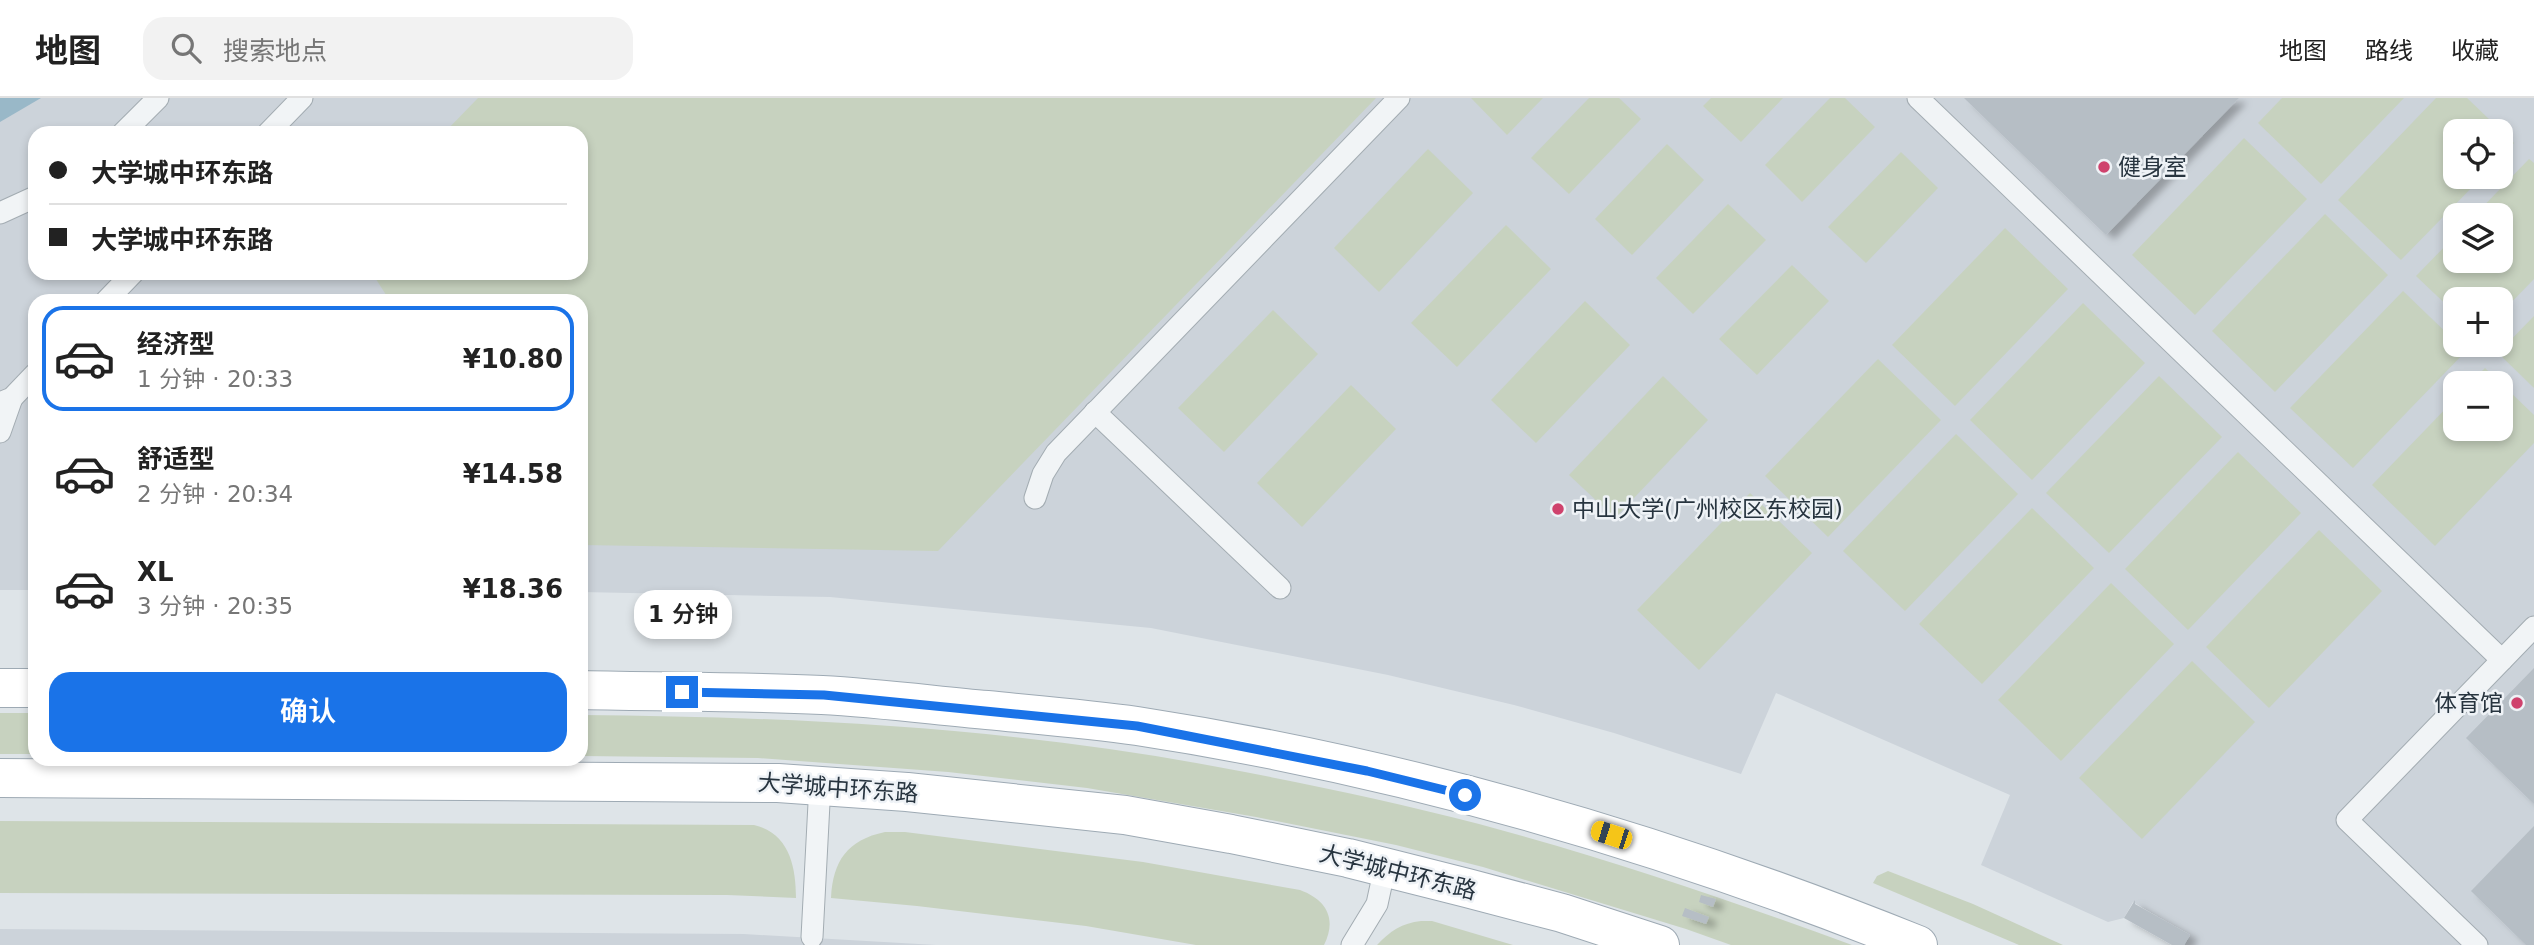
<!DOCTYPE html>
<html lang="zh">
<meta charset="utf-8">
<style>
body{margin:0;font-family:"DejaVu Sans","Noto Sans SC",sans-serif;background:#f2f2f2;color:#222;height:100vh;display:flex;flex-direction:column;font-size:26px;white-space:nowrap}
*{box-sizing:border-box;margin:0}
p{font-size:23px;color:#767676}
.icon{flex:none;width:38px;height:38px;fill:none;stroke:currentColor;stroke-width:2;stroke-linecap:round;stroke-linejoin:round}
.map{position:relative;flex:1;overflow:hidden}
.panel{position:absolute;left:28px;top:196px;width:560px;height:472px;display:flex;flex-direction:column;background:#fff;border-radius:21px;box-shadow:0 4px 10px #0003}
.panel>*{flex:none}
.hud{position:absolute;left:28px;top:28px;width:560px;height:154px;border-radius:21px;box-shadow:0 4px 10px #0003;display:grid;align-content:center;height:154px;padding:0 21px;background:#fff}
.tools{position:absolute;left:2443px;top:21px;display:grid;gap:14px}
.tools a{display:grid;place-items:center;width:70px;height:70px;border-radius:14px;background:#fff;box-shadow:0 4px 10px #0003;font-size:35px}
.end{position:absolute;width:32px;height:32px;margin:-16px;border:9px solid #1a73e8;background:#fff;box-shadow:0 0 0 4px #fff}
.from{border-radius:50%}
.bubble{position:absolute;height:49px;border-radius:21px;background:#fff;box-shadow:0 4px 10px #0003;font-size:23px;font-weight:600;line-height:49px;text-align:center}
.car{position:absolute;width:21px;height:42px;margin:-21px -10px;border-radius:9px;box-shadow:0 0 5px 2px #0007;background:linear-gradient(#f5c518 24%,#345 0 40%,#f5c518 0 76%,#345 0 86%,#f5c518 0)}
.hud b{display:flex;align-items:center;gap:24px;height:66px;font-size:26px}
.hud b+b{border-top:2px solid #e0e0e0}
.hud i{width:18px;height:18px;background:#222}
ul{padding:12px 0 0;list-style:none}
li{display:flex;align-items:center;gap:21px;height:105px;margin:0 14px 10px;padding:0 7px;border:4px solid transparent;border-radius:21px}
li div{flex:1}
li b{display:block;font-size:26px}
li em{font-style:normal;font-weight:600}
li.on{border-color:#1a73e8}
li>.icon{width:63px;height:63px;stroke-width:1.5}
.primary-button{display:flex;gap:14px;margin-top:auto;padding:14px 21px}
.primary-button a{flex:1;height:80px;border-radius:21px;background:#1a73e8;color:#fff;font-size:28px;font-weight:600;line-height:80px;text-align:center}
header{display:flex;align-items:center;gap:42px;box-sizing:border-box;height:98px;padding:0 35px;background:#fff;border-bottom:2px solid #e0e0e0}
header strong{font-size:33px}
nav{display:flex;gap:38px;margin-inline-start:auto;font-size:24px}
.search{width:490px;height:63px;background:#f2f2f2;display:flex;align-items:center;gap:18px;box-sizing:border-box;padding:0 24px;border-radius:21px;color:#767676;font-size:26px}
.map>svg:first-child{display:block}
.built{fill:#ccd3da;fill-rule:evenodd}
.green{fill:#c7d2bf}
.water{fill:#99b8c8}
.building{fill:#b6bec5;filter:url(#shadow)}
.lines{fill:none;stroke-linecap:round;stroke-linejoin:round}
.service-casing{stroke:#a3acb2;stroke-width:23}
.primary-casing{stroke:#9eaab4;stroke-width:40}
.service{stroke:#f1f4f6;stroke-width:21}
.primary{stroke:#fff;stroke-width:38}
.route{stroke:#1a73e8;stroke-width:9}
.poi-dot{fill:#cf426d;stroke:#eef2f6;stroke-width:2.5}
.labels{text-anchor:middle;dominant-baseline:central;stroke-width:5;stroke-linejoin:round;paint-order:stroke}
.poi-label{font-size:23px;fill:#27343f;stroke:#eef2f6;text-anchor:start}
.street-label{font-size:23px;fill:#27343f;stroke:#eef2f6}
</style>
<header>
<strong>地图</strong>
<div class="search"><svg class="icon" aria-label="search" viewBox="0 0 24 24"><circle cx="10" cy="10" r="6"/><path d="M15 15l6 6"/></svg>搜索地点</div>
<nav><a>地图</a><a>路线</a><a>收藏</a></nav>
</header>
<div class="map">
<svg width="2534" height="847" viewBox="0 0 2534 847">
<defs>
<filter id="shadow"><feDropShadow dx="8" dy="4.5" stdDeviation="3.5" flood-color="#0004"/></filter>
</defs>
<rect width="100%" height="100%" fill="#dee4e8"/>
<g class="built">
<path d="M 0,0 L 2534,0 L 2534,847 L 2184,847 L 2189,838 L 2133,804 L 2124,820 L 2108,824 L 1981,767 L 2010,697 L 1776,595 L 1741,676 L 1614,635 L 1514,607 L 1388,577 L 1151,530 L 830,499 L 581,494 L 581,203 L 35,203 L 35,492 L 0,492 ZM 2455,33 L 2501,33 L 2501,79 L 2455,79 ZM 35,35 L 581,35 L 581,175 L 35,175 ZM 2455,117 L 2501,117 L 2501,163 L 2455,163 ZM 2455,201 L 2501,201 L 2501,247 L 2455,247 ZM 2455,285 L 2501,285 L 2501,331 L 2455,331 Z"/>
<polygon points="0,831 744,836 936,847 0,847"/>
</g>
<g class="green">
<polygon points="478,0 1376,0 938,453 581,447 581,203 390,203 372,175 581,175 581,35 444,35"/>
<polygon points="1471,0 1543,0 1507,37"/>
<polygon points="1589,0 1619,0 1641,21 1569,96 1531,60"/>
<polygon points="1711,0 1783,0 1741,44 1703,8"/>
<polygon points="1830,0 1845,0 1875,29 1802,104 1765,67"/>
<polygon points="2282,0 2404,0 2321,86 2258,25"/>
<polygon points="2436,0 2467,0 2514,45 2501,59 2501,33 2455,33 2455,79 2482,79 2401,162 2338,102"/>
<polygon points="2244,40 2307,101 2195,217 2132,157"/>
<polygon points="1667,46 1704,82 1632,157 1595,121"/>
<polygon points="1428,51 1473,95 1379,194 1334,150"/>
<polygon points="1901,54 1938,90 1866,165 1828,129"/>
<polygon points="2529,61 2534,65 2534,181 2501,215 2501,201 2455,201 2455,215 2416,178 2455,138 2455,163 2501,163 2501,117 2475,117"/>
<polygon points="1728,106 1766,142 1693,216 1656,180"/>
<polygon points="2325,116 2388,177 2275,294 2212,233"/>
<polygon points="1506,127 1551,171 1457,269 1411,225"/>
<polygon points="2005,130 2068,191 1955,308 1892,247"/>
<polygon points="1792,167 1829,203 1757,277 1719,241"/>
<polygon points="2403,193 2455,243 2455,247 2459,247 2466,253 2353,370 2290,310"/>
<polygon points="1585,203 1630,247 1536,345 1491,302"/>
<polygon points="2083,205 2145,265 2032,382 1970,322"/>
<polygon points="1273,212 1318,256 1224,354 1178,310"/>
<polygon points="2534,218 2534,290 2498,255"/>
<polygon points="1878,261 1941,322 1828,439 1765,378"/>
<polygon points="2485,270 2534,317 2534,345 2435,448 2372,387 2455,301 2455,331 2501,331 2501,285 2470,285"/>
<polygon points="1663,278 1708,322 1615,420 1569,377"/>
<polygon points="2159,278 2222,339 2109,455 2046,395"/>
<polygon points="1351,287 1396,331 1302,429 1257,385"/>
<polygon points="1956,336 2018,396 1905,513 1843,453"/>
<polygon points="2238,354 2301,415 2188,532 2125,471"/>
<polygon points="1750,395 1812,455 1699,572 1637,512"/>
<polygon points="2032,410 2094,470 1982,586 1919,526"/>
<polygon points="2319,432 2382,493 2269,610 2206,549"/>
<polygon points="2111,485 2174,546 2061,663 1998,602"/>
<polygon points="2192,563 2255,624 2142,741 2079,680"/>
<rect x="0" y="615" width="35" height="41"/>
<path d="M 581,617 C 794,619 1008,629 1218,669 C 1305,685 1394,704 1479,726 C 1606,760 1730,802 1852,847 L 1731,847 L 1686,831 L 1483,769 L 1396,747 L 1256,719 L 1087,690 L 948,674 L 758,660 L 581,658 Z"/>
<path d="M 0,723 L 754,727 C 789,735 796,768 796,800 L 727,797 L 0,795 Z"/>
<path d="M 885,734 L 905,734 L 1143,764 L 1300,792 C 1327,802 1337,821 1324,847 L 1196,847 L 1086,828 L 917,808 L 831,800 C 833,763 847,742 885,734 Z"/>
<polygon points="1888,773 1973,806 2063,847 2019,847 1873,785 1877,778"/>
<path d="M 1421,823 L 1432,823 L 1513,847 L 1377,847 C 1390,833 1402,825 1421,823 Z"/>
</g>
<polygon class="water" points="0,0 41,0 0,24"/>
<g class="building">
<polygon points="1964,0 2239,0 2106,137"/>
<polygon points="2534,570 2534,706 2466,640"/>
<polygon points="2534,728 2534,847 2526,847 2471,793"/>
<polygon points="1701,797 1716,801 1713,809 1699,804"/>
<polygon points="2135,802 2135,806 2190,837 2184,847 2172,847 2124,820"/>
<polygon points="1685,810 1709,819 1706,826 1682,818"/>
</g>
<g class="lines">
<g class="service-casing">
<g id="service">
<polyline points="1918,0 2502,562"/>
<polyline points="123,35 158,0"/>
<polyline points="268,35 302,0"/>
<polyline points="0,115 35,99"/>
<polyline points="106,203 133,175"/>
<polyline points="0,305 12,300 35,276"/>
<polyline points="1095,314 1280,490"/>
<polyline points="0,334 12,300"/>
<polyline points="1035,400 1043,376 1056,355 1399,0"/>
<polyline points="812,839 820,686"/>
<polyline points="1352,847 1377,806 1385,769"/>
<polyline points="2477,847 2347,722 2534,529"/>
</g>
</g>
<g class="primary-casing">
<g id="primary">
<polyline points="0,590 35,590"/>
<path d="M 581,592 C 661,594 742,593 822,597 C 877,600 932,607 987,612 C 1037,617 1087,621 1137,628 C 1405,669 1667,746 1918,847"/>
<polyline points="0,680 778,685 907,694 1125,717 1231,736 1348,760 1467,790 1562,815 1660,847"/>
</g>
</g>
<use href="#service" class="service"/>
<use href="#primary" class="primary"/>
</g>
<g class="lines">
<polyline class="route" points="682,594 824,597 1137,628 1367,673 1465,697"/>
</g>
<g class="poi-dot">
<circle cx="2104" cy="69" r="7"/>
<circle cx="1558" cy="411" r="7"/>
<circle cx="2517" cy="605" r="7"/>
</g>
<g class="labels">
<g class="poi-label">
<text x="2118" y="69">健身室</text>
<text x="1572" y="411">中山大学(广州校区东校园)</text>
<text x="2503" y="605" text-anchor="end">体育馆</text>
</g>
<g class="street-label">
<text transform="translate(838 690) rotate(4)">大学城中环东路</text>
<text transform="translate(1398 774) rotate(14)">大学城中环东路</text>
</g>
</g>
</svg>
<div class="tools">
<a><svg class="icon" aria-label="locate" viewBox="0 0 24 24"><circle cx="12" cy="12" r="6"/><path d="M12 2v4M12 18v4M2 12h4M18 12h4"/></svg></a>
<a><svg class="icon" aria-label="layers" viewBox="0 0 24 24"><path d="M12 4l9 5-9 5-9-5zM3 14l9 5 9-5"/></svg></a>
<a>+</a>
<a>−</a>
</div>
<i class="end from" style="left:1465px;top:697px"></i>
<i class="end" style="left:682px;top:594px"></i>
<div class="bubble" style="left:634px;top:492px;width:98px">1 分钟</div>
<i class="car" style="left:1611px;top:737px;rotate:288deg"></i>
<div class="hud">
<b><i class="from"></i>大学城中环东路</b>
<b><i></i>大学城中环东路</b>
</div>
<section class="panel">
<ul>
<li class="on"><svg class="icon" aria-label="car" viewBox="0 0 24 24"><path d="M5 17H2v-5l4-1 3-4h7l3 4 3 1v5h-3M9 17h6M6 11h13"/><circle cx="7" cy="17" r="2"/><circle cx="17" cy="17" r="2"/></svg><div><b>经济型</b><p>1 分钟 · 20:33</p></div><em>¥10.80</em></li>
<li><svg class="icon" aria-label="car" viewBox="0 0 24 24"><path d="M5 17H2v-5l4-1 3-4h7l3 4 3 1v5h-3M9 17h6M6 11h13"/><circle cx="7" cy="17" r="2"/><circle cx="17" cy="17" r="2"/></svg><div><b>舒适型</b><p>2 分钟 · 20:34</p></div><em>¥14.58</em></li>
<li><svg class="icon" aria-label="car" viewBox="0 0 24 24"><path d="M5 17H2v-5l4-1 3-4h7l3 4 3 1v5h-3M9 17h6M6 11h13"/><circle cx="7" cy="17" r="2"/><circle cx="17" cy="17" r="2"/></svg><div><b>XL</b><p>3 分钟 · 20:35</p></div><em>¥18.36</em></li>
</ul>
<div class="primary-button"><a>确认</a></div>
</section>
</div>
